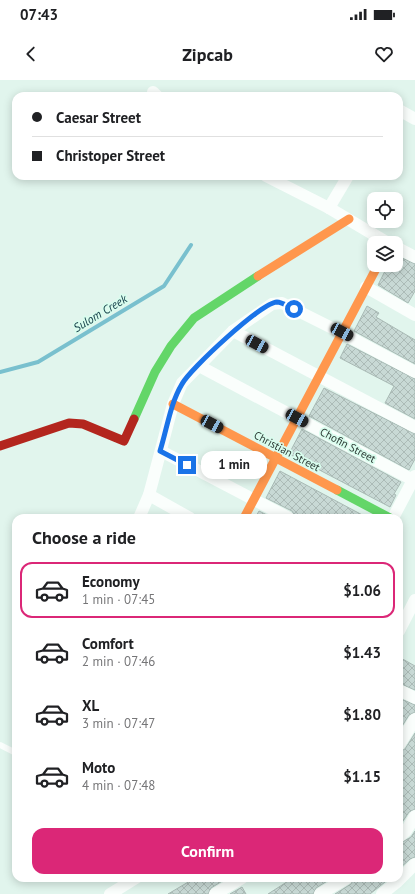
<!DOCTYPE html>
<meta charset="utf-8">
<style>
body{margin:0;font-family:"PT Sans",sans-serif;background:#f2f2f2;color:#202124;height:100vh;display:flex;flex-direction:column;font-size:15px;white-space:nowrap}
*{box-sizing:border-box;margin:0}
p{font-size:13px;color:#757577}
.icon{flex:none;width:22px;height:22px;fill:none;stroke:currentColor;stroke-width:2;stroke-linecap:round;stroke-linejoin:round}
.map{position:relative;flex:1;overflow:hidden}
.details{position:absolute;left:12px;top:434px;width:391px;height:368px;display:flex;flex-direction:column;background:#fff;border-radius:12px;box-shadow:0 2px 10px #0003}
.details>*{flex:none}
.guide{position:absolute;left:12px;top:12px;width:391px;height:88px;border-radius:12px;box-shadow:0 2px 10px #0003;display:grid;align-content:center;height:88px;padding:0 20px;background:#fff}
.controls{position:absolute;left:367px;top:112px;display:grid;gap:8px}
.controls a{display:grid;place-items:center;width:36px;height:36px;border-radius:8px;background:#fff;box-shadow:0 2px 10px #0003;font-size:20px}
.end{position:absolute;width:18px;height:18px;margin:-9px;border:5px solid #1a73e8;background:#fff;box-shadow:0 0 0 2px #fff}
.from{border-radius:50%}
.bubble{position:absolute;height:28px;border-radius:12px;background:#fff;box-shadow:0 2px 10px #0003;font-size:13px;font-weight:600;line-height:28px;text-align:center}
.car{position:absolute;width:12px;height:24px;margin:-12px -6px;border-radius:5px;box-shadow:0 0 3px 1px #0007;background:linear-gradient(#222 24%,#8ab4d8 0 40%,#222 0 76%,#8ab4d8 0 86%,#222 0)}
.guide b{display:flex;align-items:center;gap:14px;height:38px;font-size:15px}
.guide b+b{border-top:1px solid #e0e0e0}
.guide i{width:10px;height:10px;background:#202124}
ul{padding:0;list-style:none}
li{display:flex;align-items:center;gap:12px;height:56px;margin:0 8px 6px;padding:0 12px;border:2px solid transparent;border-radius:12px}
li div{flex:1}
li b{display:block;font-size:15px}
li em{font-style:normal;font-weight:600}
li.active{border-color:#db2777}
li>.icon{width:36px;height:36px;stroke-width:1.5}
h2{padding:0 20px;font-size:18px;line-height:48px}
.action{display:flex;gap:8px;margin-top:auto;padding:8px 20px}
.action a{flex:1;height:46px;border-radius:12px;background:#db2777;color:#fff;font-size:16px;font-weight:600;line-height:46px;text-align:center}
.status{display:flex;justify-content:space-between;align-items:center;height:28px;padding:0 20px;background:#fff;direction:ltr}
.status svg{height:11px;fill:currentColor}
header{display:flex;justify-content:space-between;align-items:center;height:52px;padding:0 20px;background:#fff;font-size:18px;font-weight:600}
.map>svg:first-child{display:block}
.lines{fill:none;stroke-linecap:round;stroke-linejoin:round}
.stream{stroke:#79c0ce;stroke-width:4}
.building{fill:url(#building-cross-hatch);stroke:#a9bab5}
.lane{stroke:#fafefc;stroke-width:6}
.street{stroke:#fafefc;stroke-width:12}
.fast{stroke:#63d668;stroke-width:9}
.slow{stroke:#ff974d;stroke-width:9}
.jam{stroke:#b3261e;stroke-width:9}
.route{stroke:#1a73e8;stroke-width:5}
.labels{text-anchor:middle;dominant-baseline:central;stroke-width:3.5;stroke-linejoin:round;paint-order:stroke}
.street-label{font-size:11px;fill:#2e3d37;stroke:#d9fdee}
.water-label{font-size:12px;font-style:italic;fill:#113c46;stroke:#d9fdee}
</style>
<div class="status"><b>07:43</b><svg viewBox="0 0 49 12"><path d="M0 12V9h3v3zM5 12V6h3v6zM10 12V3h3v9zM15 12V0h3v12zM26 1h20v11H26zM47 4h2v5h-2z"/></svg></div>
<header><svg class="icon" aria-label="back" viewBox="0 0 24 24"><path d="M15 5l-7 7 7 7"/></svg>Zipcab<svg class="icon" aria-label="heart" viewBox="0 0 24 24"><path d="M12 20l-8-8c-3-5 5-10 8-4 3-6 11-1 8 4z"/></svg></header>
<div class="map">
<svg width="415" height="814" viewBox="0 0 415 814">
<defs>
<pattern id="building-cross-hatch" width="8" height="8" patternUnits="userSpaceOnUse"><rect width="8" height="8" fill="#c8d9d5"/><path d="M0 0l8 8M0 8l8-8" fill="none" stroke="#acbbb7"/></pattern>
</defs>
<rect width="100%" height="100%" fill="#e1f5ed"/>
<g class="lines">
<polyline class="stream" points="0,292 38,282 164,206 191,165"/>
</g>
<g class="building">
<polygon points="396,175 415,184 415,211 408,223 378,205 388,185 396,185"/>
<polygon points="367,226 379,233 376,237 415,260 415,284 354,251"/>
<polygon points="347,264 415,299 415,339 385,323 394,306 340,278"/>
<polygon points="324,308 415,354 415,379 409,390 309,336"/>
<polygon points="302,349 401,402 394,414 396,415 390,427 289,374"/>
<polygon points="280,391 368,438 296,438 292,431 266,418"/>
<polygon points="259,431 273,438 255,438"/>
<polygon points="399,577 415,586 415,610 399,603"/>
<polygon points="399,618 415,625 415,632 409,635 399,651"/>
<polygon points="415,653 415,729 409,732 399,747 399,672 405,669"/>
<polygon points="415,751 415,777 410,779 399,789 399,764 411,757"/>
<polygon points="195,798 227,798 211,808 208,814 168,814"/>
<polygon points="293,798 332,798 316,808 313,814 268,814"/>
<polygon points="354,798 390,798 370,814 335,814 351,804"/>
<polygon points="242,807 246,814 230,814"/>
</g>
<g class="lines">
<polyline class="lane" points="0,665 16,673"/>
<g class="street">
<polyline points="153,12 157,16"/>
<polyline points="399,30 415,39"/>
<polyline points="266,96 329,128 388,163"/>
<polyline points="329,128 348,96"/>
<polyline points="396,167 415,177"/>
<polyline points="366,207 415,235"/>
<polyline points="233,251 415,347"/>
<polyline points="199,286 413,400"/>
<polyline points="161,371 289,438"/>
<polyline points="149,415 190,438"/>
<polyline points="139,438 149,415 173,324 182,303 233,251 272,224 282,223 342,253 415,292"/>
<polyline points="393,438 415,396"/>
<polyline points="399,551 415,520"/>
<polyline points="399,610 415,618"/>
<polyline points="399,665 415,639"/>
<polyline points="399,757 406,751 415,736"/>
<polyline points="110,814 136,798"/>
<polyline points="215,814 242,798"/>
<polyline points="320,814 347,798"/>
<polyline points="382,814 397,802 415,784"/>
</g>
<g class="fast">
<polyline points="134,339 155,292 171,266 194,238 258,196"/>
<polyline points="337,410 390,438"/>
</g>
<g class="slow">
<polyline points="258,196 349,139"/>
<polyline points="173,324 337,410"/>
<polyline points="244,438 378,185"/>
</g>
<polyline class="jam" points="0,366 69,343 83,344 124,361 134,339"/>
</g>
<g class="lines">
<path class="route" d="M 187,385 L 160,371 C 167,349 170,324 182,304 C 190,289 261,223 277,222 C 282,222 289,227 294,229"/>
</g>
<g class="labels">
<g class="street-label">
<text transform="translate(348 365) rotate(28)">Chofin Street</text>
<text transform="translate(287 371) rotate(28)">Christian Street</text>
</g>
<g class="water-label">
<text transform="translate(100 233) rotate(-31)">Sulom Creek</text>
</g>
</g>
</svg>
<div class="controls">
<a><svg class="icon" aria-label="locate" viewBox="0 0 24 24"><circle cx="12" cy="12" r="6"/><path d="M12 2v4M12 18v4M2 12h4M18 12h4"/></svg></a>
<a><svg class="icon" aria-label="layers" viewBox="0 0 24 24"><path d="M12 4l9 5-9 5-9-5zM3 14l9 5 9-5"/></svg></a>
</div>
<i class="end from" style="left:294px;top:229px"></i>
<i class="end" style="left:187px;top:385px"></i>
<div class="bubble" style="left:201px;top:371px;width:66px">1 min</div>
<i class="car" style="left:342px;top:252px;rotate:118deg"></i>
<i class="car" style="left:257px;top:264px;rotate:118deg"></i>
<i class="car" style="left:297px;top:338px;rotate:118deg"></i>
<i class="car" style="left:212px;top:344px;rotate:118deg"></i>
<div class="guide">
<b><i class="from"></i>Caesar Street</b>
<b><i></i>Christoper Street</b>
</div>
<section class="details">
<h2>Choose a ride</h2>
<ul>
<li class="active"><svg class="icon" aria-label="car" viewBox="0 0 24 24"><path d="M5 17H2v-5l4-1 3-4h7l3 4 3 1v5h-3M9 17h6M6 11h13"/><circle cx="7" cy="17" r="2"/><circle cx="17" cy="17" r="2"/></svg><div><b>Economy</b><p>1 min · 07:45</p></div><em>$1.06</em></li>
<li><svg class="icon" aria-label="car" viewBox="0 0 24 24"><path d="M5 17H2v-5l4-1 3-4h7l3 4 3 1v5h-3M9 17h6M6 11h13"/><circle cx="7" cy="17" r="2"/><circle cx="17" cy="17" r="2"/></svg><div><b>Comfort</b><p>2 min · 07:46</p></div><em>$1.43</em></li>
<li><svg class="icon" aria-label="car" viewBox="0 0 24 24"><path d="M5 17H2v-5l4-1 3-4h7l3 4 3 1v5h-3M9 17h6M6 11h13"/><circle cx="7" cy="17" r="2"/><circle cx="17" cy="17" r="2"/></svg><div><b>XL</b><p>3 min · 07:47</p></div><em>$1.80</em></li>
<li><svg class="icon" aria-label="car" viewBox="0 0 24 24"><path d="M5 17H2v-5l4-1 3-4h7l3 4 3 1v5h-3M9 17h6M6 11h13"/><circle cx="7" cy="17" r="2"/><circle cx="17" cy="17" r="2"/></svg><div><b>Moto</b><p>4 min · 07:48</p></div><em>$1.15</em></li>
</ul>
<div class="action"><a>Confirm</a></div>
</section>
</div>
